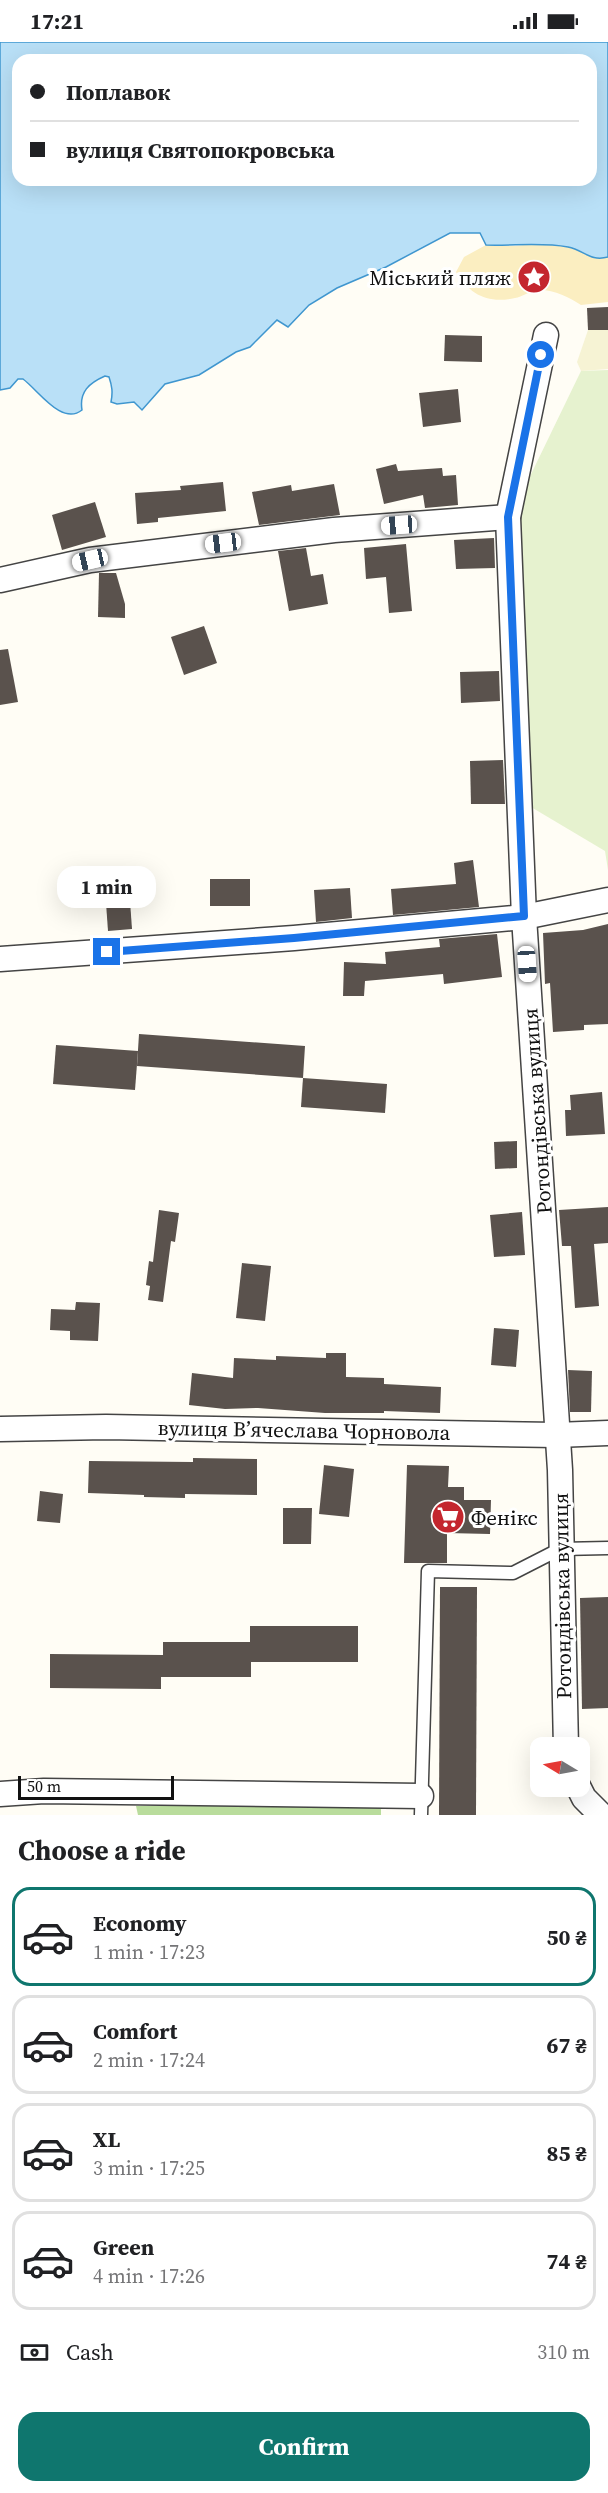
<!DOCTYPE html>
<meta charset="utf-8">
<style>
body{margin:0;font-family:"Source Serif 4",serif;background:#f6f6f6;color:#202124;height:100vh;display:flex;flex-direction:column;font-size:22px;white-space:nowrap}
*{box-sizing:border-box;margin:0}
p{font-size:20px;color:#757577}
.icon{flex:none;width:33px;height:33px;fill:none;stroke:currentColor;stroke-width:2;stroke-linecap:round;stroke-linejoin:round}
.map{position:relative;height:1773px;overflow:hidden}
.sheet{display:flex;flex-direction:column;background:#fff;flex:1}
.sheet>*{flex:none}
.hud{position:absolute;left:12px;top:12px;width:585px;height:132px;border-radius:18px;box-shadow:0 6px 24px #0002;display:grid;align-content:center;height:132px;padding:0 18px;background:#fff}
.needle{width:39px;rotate:280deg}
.controls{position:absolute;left:530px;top:1695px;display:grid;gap:12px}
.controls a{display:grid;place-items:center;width:60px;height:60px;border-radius:12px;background:#fff;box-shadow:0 6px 24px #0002;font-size:30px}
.scale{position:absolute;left:18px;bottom:15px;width:156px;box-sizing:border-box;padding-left:6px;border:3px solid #111;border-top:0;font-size:16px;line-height:21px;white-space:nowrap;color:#111;-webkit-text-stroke:4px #fff;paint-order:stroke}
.end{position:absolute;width:27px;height:27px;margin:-14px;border:8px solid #1a73e8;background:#fff;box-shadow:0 0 0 3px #fff}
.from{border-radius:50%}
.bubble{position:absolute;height:42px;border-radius:18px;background:#fff;box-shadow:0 6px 24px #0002;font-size:20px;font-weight:700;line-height:42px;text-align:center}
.car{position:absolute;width:18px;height:36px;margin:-18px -9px;border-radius:8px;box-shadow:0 0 4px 2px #0007;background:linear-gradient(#fff 24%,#345 0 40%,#fff 0 76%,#345 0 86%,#fff 0)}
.hud b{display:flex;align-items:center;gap:21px;height:57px;font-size:22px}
.hud b+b{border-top:2px solid #e0e0e0}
.hud i{width:15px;height:15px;background:#202124}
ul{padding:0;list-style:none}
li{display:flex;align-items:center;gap:18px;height:99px;margin:0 12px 9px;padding:0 6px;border:3px solid #e0e0e0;border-radius:18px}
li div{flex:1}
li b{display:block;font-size:22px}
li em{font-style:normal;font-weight:700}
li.on{border-color:#0f766e}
li>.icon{width:54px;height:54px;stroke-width:1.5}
h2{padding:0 18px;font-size:27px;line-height:72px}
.pay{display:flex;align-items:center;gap:15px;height:66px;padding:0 18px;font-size:22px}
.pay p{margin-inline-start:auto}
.button{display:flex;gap:12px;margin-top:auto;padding:12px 18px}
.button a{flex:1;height:69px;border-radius:18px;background:#0f766e;color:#fff;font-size:24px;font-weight:700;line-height:69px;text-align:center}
.status{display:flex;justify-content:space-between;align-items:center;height:42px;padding:0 30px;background:#fff;direction:ltr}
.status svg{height:16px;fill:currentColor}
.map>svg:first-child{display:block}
.farmland{fill:#f6f3d4}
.forest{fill:#b9dc9c}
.sand{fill:#fbeec1}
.pitch{fill:#e6f2cf}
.water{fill:#b9e0f7;stroke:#3f96cf;stroke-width:1.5;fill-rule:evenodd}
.building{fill:#5a524d}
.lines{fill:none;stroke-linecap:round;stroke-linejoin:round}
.service-casing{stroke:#444;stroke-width:15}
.minor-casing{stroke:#444;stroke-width:27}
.service{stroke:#fff;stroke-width:12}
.minor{stroke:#fff;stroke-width:24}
.route{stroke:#1a73e8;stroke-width:8}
.labels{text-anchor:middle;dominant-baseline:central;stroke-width:6;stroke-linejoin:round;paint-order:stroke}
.poi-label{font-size:21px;fill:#111;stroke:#fff;text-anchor:end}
.street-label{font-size:21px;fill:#111;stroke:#fff}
</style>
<div class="status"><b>17:21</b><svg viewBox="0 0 49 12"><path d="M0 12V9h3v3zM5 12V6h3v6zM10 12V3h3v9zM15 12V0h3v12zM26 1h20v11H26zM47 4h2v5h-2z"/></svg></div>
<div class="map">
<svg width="608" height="1773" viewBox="0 0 608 1773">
<rect width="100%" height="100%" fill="#fffdf5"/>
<polygon class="farmland" points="588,288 608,288 608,327 581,329 577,320"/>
<polygon class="forest" points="136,1764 381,1764 381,1773 138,1773"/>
<path class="sand" d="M 540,201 C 551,201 565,203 575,207 C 585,211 596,218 608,215 L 608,260 L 581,263 C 569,255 553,247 537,248 C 530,249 522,255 515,256 C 488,262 470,253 456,230 L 464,215 L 486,203 L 515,204 Z"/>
<polygon class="pitch" points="608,328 608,828 605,809 531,765 520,455 581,329"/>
<path class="water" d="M 0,0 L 608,0 L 608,215 C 590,220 584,208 568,205 C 541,200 514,204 486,203 L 480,191 L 450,191 L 386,225 L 337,246 L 309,263 L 288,285 L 277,278 L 250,305 L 236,310 L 199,333 L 165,342 L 142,368 L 134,360 L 117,362 L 111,360 C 113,350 112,344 109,335 L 105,334 C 89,341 79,350 82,368 C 62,384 39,349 23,337 L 18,337 L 10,346 L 0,348 ZM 18,18 L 591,18 L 591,138 L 18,138 Z"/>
<g class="building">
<polygon points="608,265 608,288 588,288 587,266"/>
<polygon points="445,293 482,294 482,320 444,319"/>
<polygon points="458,347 461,380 423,385 419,351"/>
<polygon points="396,422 398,429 442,426 443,434 456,433 458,463 425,466 423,453 384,462 376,427"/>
<polygon points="223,440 226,469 158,476 158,480 137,482 135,451 181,448 180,444"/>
<polygon points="334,442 340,473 259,483 252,450 291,443 292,449"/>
<polygon points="95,460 106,495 62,508 52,473"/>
<polygon points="494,496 495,526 456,527 454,498"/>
<polygon points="406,502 412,569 389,571 386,535 366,537 364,506"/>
<polygon points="306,506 311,534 323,532 328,562 289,569 278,509"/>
<polygon points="99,531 116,531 125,562 125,576 98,575"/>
<polygon points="204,584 217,621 184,633 171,595"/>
<polygon points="8,607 18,660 0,663 0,608"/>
<polygon points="499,629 500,659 461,661 460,630"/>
<polygon points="503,718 505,762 471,762 470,719"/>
<polygon points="473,818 479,865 393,873 391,847 456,842 454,821"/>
<rect x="210" y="837" width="40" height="27"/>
<polygon points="129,845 132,887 108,889 105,847"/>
<polygon points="350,846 352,876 316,880 314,848"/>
<polygon points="608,882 608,982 584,983 584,988 553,990 550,941 545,942 543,891 583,888"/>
<polygon points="497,892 502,935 444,942 443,932 365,939 364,954 343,954 344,920 386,922 385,910 440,905 439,897"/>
<polygon points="139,992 305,1004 303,1036 137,1024"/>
<polygon points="56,1003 138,1009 135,1048 53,1042"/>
<polygon points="303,1036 387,1042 385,1071 301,1065"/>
<polygon points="602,1050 605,1092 566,1094 565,1068 571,1068 570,1053"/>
<polygon points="517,1099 517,1126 495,1127 494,1100"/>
<polygon points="608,1165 608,1201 594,1202 599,1264 575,1266 571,1204 562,1204 559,1168"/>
<polygon points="159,1168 179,1171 175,1200 171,1199 163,1260 148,1258 150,1244 146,1243 149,1219 153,1220"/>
<polygon points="522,1170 525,1213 494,1215 490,1173"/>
<polygon points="242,1221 271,1224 265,1279 236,1276"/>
<polygon points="76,1260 100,1261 98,1299 70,1298 70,1289 50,1288 51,1267 75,1268"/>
<polygon points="494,1286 519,1288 516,1325 491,1323"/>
<polygon points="326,1311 346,1311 346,1335 384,1336 384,1342 441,1345 440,1371 384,1369 384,1371 325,1371 258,1366 225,1367 189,1363 192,1331 233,1336 234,1316 276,1318 276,1314 326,1316"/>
<polygon points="568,1328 592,1329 591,1370 570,1370"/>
<polygon points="193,1416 257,1417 257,1453 185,1452 185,1456 144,1455 144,1453 88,1451 89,1419 193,1420"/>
<polygon points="324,1423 354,1427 349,1475 319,1472"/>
<polygon points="407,1423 449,1424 448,1445 464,1445 464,1458 491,1458 490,1492 447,1491 447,1521 404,1521"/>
<polygon points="40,1449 63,1452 60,1481 37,1479"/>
<polygon points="283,1466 312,1466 311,1502 283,1502"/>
<polygon points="440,1545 477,1545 476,1773 439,1773"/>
<polygon points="608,1555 608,1666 582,1667 580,1556"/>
<polygon points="250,1584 358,1584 358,1620 251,1620 251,1635 161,1635 161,1647 50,1646 50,1612 163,1613 163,1600 250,1600"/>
</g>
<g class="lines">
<g class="service-casing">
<polyline id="service" points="421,1773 428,1529 513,1531 560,1507 608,1506"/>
</g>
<g class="minor-casing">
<g id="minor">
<polyline points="546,293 508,475 524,875 560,1428 566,1706"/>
<polyline points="0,538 90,518 334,488 508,475"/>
<polyline points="0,917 294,896 524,875 608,858"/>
<polyline points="0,1387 106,1385 556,1393 608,1391"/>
<polyline points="578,1744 584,1756 601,1773"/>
<polyline points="0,1752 44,1749 421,1754"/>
</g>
</g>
<use href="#service" class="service"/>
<use href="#minor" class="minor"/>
</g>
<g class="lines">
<polyline class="route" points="107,910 294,896 524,874 508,475 541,313"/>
</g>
<defs>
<g id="sight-disc" transform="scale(1.725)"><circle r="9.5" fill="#c4262e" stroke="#fff"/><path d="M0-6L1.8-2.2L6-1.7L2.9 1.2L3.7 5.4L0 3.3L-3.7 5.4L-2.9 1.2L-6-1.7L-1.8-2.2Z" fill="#fff"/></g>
<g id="supermarket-disc" transform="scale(1.725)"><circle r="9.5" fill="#c4262e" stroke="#fff"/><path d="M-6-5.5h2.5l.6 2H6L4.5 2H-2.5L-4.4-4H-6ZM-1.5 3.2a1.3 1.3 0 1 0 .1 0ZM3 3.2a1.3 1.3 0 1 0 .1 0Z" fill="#fff"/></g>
</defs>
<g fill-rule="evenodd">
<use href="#sight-disc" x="534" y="235"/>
<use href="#supermarket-disc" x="448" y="1475"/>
</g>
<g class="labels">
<g class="poi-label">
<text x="511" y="235">Міський пляж</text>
<text x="471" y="1475" text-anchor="start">Фенікс</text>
</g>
<g class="street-label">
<text transform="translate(537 1069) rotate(-94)">Ротондівська вулиця</text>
<text transform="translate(304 1388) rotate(1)">вулиця Вʼячеслава Чорновола</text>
<text transform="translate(562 1554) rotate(-91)">Ротондівська вулиця</text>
</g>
</g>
</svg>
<div class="controls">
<a><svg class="needle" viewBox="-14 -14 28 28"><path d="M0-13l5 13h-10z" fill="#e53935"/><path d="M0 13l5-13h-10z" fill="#757577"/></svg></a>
</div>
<div class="scale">50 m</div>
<i class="end from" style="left:541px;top:313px"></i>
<i class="end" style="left:107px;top:910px"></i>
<div class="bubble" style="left:57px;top:824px;width:99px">1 min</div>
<i class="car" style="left:399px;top:483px;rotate:266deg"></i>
<i class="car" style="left:223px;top:501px;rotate:263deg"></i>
<i class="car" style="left:90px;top:518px;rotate:257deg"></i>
<i class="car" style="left:527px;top:922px;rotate:176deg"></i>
<div class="hud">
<b><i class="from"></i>Поплавок</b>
<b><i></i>вулиця Святопокровська</b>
</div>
</div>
<section class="sheet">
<h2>Choose a ride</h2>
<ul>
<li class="on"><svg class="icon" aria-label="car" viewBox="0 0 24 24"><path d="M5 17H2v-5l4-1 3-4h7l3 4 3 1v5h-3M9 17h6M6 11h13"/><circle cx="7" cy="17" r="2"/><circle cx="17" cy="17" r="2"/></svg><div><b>Economy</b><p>1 min · 17:23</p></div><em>50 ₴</em></li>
<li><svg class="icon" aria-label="car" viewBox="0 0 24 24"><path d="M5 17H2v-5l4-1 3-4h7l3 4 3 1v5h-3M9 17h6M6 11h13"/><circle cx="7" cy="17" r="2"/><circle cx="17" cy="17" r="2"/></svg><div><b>Comfort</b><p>2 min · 17:24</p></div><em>67 ₴</em></li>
<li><svg class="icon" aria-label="car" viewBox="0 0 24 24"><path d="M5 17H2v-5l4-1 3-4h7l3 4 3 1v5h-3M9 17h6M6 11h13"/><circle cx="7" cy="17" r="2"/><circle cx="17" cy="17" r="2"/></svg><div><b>XL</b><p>3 min · 17:25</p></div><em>85 ₴</em></li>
<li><svg class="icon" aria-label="car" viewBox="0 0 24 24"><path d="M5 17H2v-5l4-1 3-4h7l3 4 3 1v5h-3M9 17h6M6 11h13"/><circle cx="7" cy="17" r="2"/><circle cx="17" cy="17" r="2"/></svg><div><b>Green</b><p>4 min · 17:26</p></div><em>74 ₴</em></li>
</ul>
<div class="pay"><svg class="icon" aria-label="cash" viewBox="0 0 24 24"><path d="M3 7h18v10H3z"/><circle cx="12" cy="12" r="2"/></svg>Cash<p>310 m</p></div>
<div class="button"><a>Confirm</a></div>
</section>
